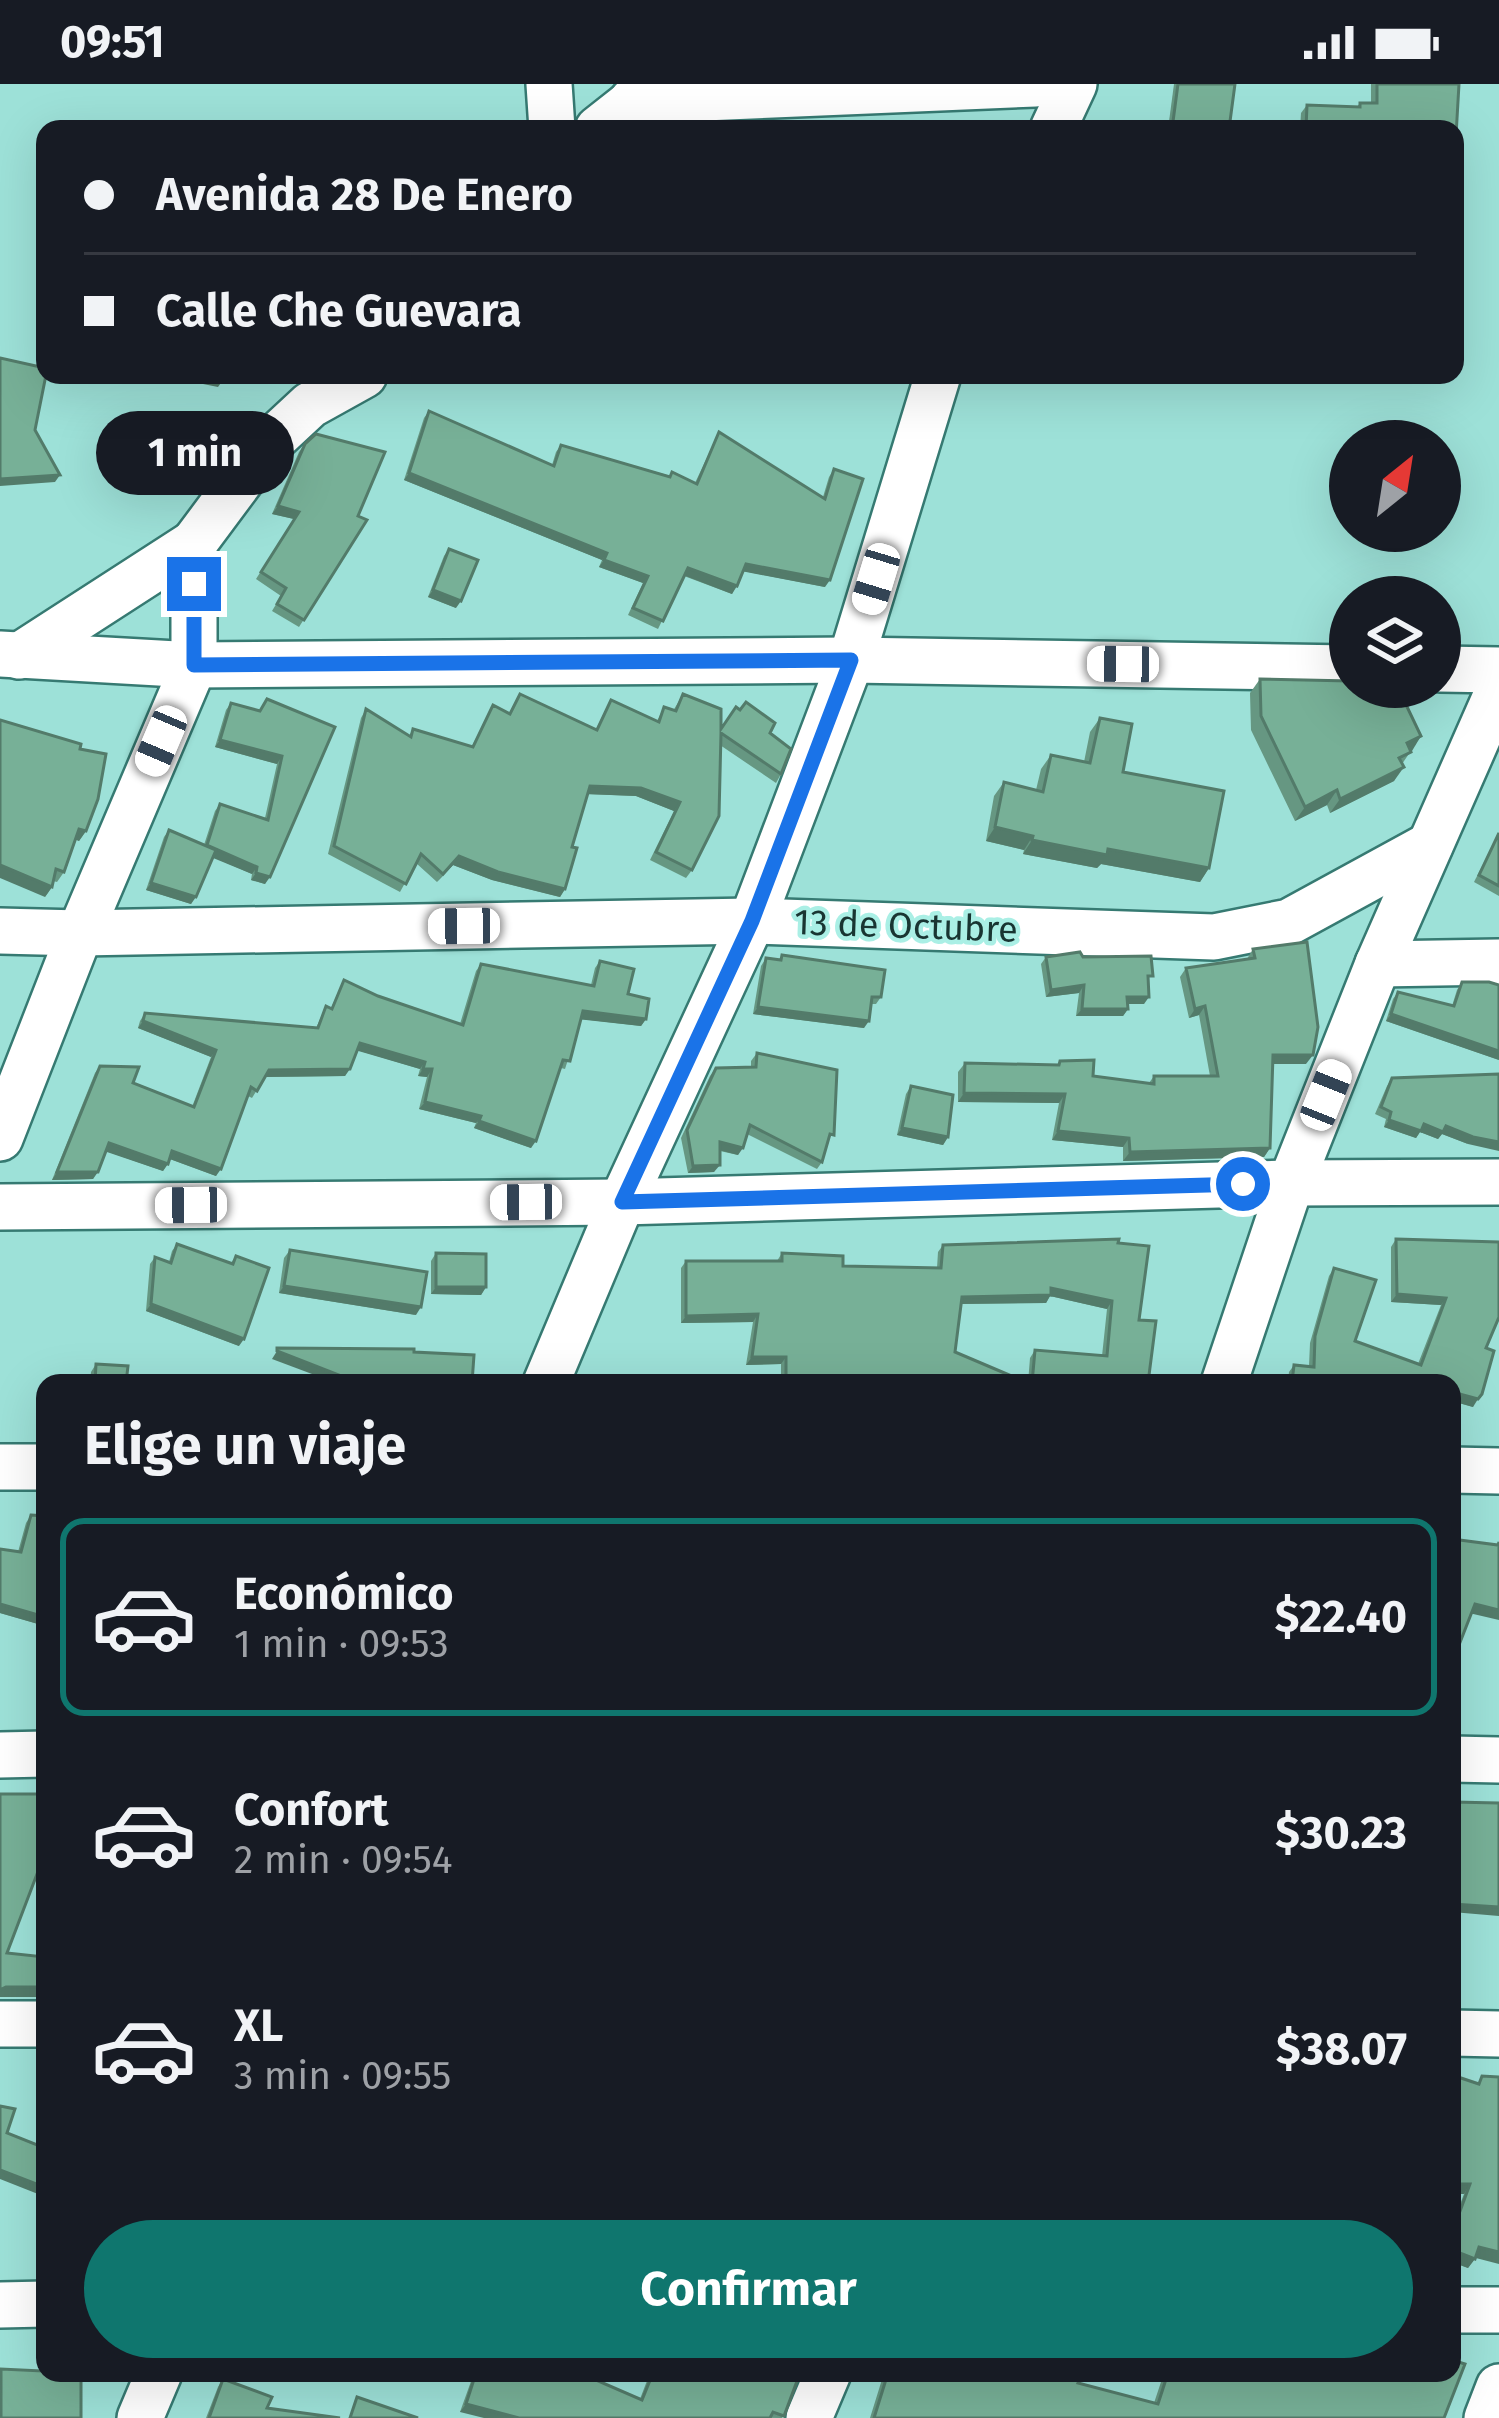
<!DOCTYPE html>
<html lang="es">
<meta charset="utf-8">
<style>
body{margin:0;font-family:"Fira Sans",sans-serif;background:#242831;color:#f1f3f6;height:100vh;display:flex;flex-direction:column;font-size:45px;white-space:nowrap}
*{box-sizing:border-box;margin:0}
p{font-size:39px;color:#9ea1a6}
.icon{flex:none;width:66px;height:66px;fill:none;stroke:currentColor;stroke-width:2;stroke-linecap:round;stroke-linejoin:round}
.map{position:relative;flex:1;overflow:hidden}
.drawer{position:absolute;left:36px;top:1290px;width:1425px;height:1008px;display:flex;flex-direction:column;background:#171b24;border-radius:24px;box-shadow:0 12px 48px #0002}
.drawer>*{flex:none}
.top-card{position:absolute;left:36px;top:36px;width:1428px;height:264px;border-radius:24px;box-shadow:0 12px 48px #0002;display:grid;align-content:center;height:264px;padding:0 48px;background:#171b24}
.needle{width:78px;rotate:30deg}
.controls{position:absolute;left:1329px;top:336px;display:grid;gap:24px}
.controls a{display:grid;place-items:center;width:132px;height:132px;border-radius:50%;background:#171b24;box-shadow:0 12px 48px #0002;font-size:60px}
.end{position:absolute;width:54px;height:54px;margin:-27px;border:15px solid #1a73e8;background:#fff;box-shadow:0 0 0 6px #fff}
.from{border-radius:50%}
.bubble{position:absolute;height:84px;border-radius:42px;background:#171b24;box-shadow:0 12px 48px #0002;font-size:39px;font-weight:700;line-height:84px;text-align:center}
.car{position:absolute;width:36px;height:72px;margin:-36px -18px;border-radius:15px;box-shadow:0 0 9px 3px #0007;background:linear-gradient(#fff 24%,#345 0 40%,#fff 0 76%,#345 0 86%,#fff 0)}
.top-card b{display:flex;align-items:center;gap:42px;height:114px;font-size:45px}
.top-card b+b{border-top:3px solid #363941}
.top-card i{width:30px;height:30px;background:#f1f3f6}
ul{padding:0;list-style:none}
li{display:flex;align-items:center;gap:36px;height:198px;margin:0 24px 18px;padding:0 24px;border:6px solid transparent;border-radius:24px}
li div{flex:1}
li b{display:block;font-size:45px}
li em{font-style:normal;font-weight:700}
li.active{border-color:#0f766e}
li>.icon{width:108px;height:108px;stroke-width:1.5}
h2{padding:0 48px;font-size:54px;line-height:144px}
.action{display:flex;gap:24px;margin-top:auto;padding:24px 48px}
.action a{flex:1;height:138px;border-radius:72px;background:#0f766e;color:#fff;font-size:48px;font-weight:700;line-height:138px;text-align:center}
.status{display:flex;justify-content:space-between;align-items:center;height:84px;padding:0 60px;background:#171b24;direction:ltr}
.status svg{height:33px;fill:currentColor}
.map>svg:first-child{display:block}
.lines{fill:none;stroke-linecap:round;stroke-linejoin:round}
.minor-casing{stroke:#367a72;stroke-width:50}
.minor{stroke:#fff;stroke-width:45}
.wall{fill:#669782;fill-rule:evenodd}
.shaded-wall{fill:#537b6a}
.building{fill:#77b097;stroke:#537b6a;stroke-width:3}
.route{stroke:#1a73e8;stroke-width:15}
.labels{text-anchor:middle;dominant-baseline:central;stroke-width:9;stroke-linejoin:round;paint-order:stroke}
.street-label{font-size:36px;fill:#193532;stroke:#aaefe5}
</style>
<div class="status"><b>09:51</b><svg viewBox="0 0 49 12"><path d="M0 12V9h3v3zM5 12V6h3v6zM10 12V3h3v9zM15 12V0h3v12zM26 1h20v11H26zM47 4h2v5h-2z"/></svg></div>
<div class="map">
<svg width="1499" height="2334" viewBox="0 0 1499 2334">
<rect width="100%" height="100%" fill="#9de1d8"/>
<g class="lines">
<g class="minor-casing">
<g id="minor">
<polyline points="549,0 552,45"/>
<polyline points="632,17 1035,0"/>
<polyline points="598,45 655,0"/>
<polyline points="1053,45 1074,0"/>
<polyline points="0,570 194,581 851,576 1350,584"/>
<polyline points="19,572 194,459"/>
<polyline points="1440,585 1499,586"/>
<polyline points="0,847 80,849 752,837 1214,853 1289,838 1430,761"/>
<polyline points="1378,880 1499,878"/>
<polyline points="0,1054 80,849 194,581 194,459 267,361 310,321 364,291"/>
<polyline points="0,1123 622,1118 1291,1099 1499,1098"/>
<polyline points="546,1299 622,1118 752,837 851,576 938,291"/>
<polyline points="1224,1299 1291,1099 1378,880 1499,605"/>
<polyline points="0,1383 45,1383"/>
<polyline points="1452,1386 1499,1387"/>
<polyline points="0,1671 45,1670"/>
<polyline points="1452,1675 1499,1676"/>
<polyline points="0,1940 45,1940"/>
<polyline points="1452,1949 1499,1950"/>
<polyline points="0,2221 45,2220"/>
<polyline points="1452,2226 1499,2226"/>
<polyline points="140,2334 159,2289"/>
<polyline points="809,2334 828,2289"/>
<polyline points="1487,2334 1499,2303"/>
</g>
</g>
<use href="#minor" class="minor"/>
</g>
<g class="wall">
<polygon points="1174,0 1235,0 1229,45 1168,45"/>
<polygon points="1371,0 1459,0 1455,45 1300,45 1301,29 1307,21 1357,23 1360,19 1371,19"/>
<polygon points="429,327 552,381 556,368 561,361 695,399 719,348 823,413 829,393 834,385 825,503 743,487 732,510 684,492 658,545 628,531 643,499 599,483 602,476 404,396 424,334"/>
<polygon points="305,360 358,432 367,436 299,543 272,527 281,512 256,495 294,435 272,430 299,368"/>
<polygon points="449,465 456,524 428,513 444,472"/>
<polygon points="1260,595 1389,613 1421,652 1402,680 1394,697 1330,729 1327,721 1295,737 1251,646 1250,609"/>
<polygon points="520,610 596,645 611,616 657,637 664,623 673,627 683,610 721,645 770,649 781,690 776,699 720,661 692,786 686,794 650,776 674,727 636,712 588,710 572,763 565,805 560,813 492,796 453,781 437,798 416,779 400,808 328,770 361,634 366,625 409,652 413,645 472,662 493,621 509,629"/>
<polygon points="231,619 259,627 335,643 265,800 251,796 252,790 213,773 191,820 146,806 164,753 169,746 204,761 215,727 220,720 265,734 277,680 215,663 226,626"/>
<polygon points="1100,634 1123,688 1209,784 1200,798 1101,780 1097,784 1023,770 1024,766 986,757 994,712 1004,698 1036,706 1041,685 1051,671 1084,678 1090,648"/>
<polygon points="80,665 86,747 79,757 75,755 64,788 57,798 53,797 52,803 45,813"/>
<polygon points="1499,749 1499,812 1474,798"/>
<polygon points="1253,865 1306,980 1273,980 1270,1064 1264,1073 1123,1077 1123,1063 1052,1056 1059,1019 958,1018 958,988 965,979 1057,981 1060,977 1093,992 1149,999 1154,992 1210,992 1199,931 1189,934 1180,893 1186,884 1247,875"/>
<polygon points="782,871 881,913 876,920 871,920 864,944 753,930 761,882 766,874 779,876"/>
<polygon points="1046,873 1083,873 1148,898 1144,920 1128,920 1128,925 1123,932 1076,932 1079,909 1046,913 1041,880"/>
<polygon points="600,877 628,910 646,935 641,942 581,935 565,985 561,984 531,1064 474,1044 476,1039 419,1025 427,993 418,992 420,985 357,966 345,992 265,993 252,1014 248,1012 216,1092 170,1075 163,1087 106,1067 93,1095 52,1096 95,989 100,982 133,999 192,1023 211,973 138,944 140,937 145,929 316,944 326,922 331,924 344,896 378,912 460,940 476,887 481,880 591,901 595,884"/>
<polygon points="1462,898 1499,976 1386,937 1393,915 1398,908 1452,922 1457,906"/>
<polygon points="757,969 828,1058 822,1078 817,1085 747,1050 738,1071 720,1067 714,1088 688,1089 681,1054 710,992 716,984 751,983 751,977"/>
<polygon points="1392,994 1468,1060 1442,1050 1438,1055 1420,1048 1416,1054 1384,1043 1386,1035 1375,1030 1387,1002"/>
<polygon points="911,1002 948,1053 943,1061 897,1051 906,1010"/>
<polygon points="1396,1155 1486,1264 1473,1323 1452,1317 1452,1299 1278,1299 1280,1297 1288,1297 1289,1288 1294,1281 1309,1282 1310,1259 1329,1192 1334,1184 1355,1257 1418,1280 1441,1221 1391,1218 1391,1163"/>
<path d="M 1118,1159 L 1139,1236 L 1148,1299 L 781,1299 L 781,1280 L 746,1281 L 753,1238 L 681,1239 L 681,1184 L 686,1177 L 777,1177 L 782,1169 L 843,1182 L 937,1184 L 938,1168 L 943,1161 ZM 1050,1212 L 1107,1225 L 1102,1272 L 1035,1266 L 1030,1274 L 1028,1299 L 955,1268 L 961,1220 L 1046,1219 Z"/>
<polygon points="177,1160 231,1179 236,1172 239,1262 146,1227 150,1180 155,1173 169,1178 172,1167"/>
<polygon points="290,1166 416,1231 279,1209 284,1174"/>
<polygon points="436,1169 486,1203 481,1211 431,1210 431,1177"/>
<polygon points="96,1280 126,1299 90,1299 91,1288"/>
<polygon points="31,1431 45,1542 0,1529 0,1465 18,1468 26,1439"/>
<polygon points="1452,1991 1478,1999 1482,1992 1475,2174 1468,2184 1452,2178 1452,2141 1464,2110 1452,2110"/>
<polygon points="474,2289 580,2289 640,2315 650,2289 800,2289 782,2334 460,2328"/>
<polygon points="884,2289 1025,2289 1033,2292 1034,2289 1074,2289 1078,2299 1154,2319 1164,2289 1452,2289 1444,2334 870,2334"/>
<polygon points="223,2295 267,2324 340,2334 206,2334 218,2303"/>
</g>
<g class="shaded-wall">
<polygon points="192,291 199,291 223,296 218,303 188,297"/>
<polygon points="409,389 607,469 602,476 404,396"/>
<polygon points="60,391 55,398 0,402 0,395"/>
<polygon points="278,422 299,428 294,435 272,430"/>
<polygon points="604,476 648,492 643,499 599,483"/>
<polygon points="746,480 830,496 825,503 741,487"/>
<polygon points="688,484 737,502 732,510 683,491"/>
<polygon points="433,506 461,517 456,524 428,513"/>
<polygon points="1421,652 1412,667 1397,674 1407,659"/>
<polygon points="220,656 282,672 277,680 215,663"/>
<polygon points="1404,683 1394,697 1330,729 1340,715"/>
<polygon points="590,702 641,704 680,718 674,727 636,712 584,710"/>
<polygon points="1337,706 1327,721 1295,737 1305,723"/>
<polygon points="995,743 1033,752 1024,766 986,757"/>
<polygon points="79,745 86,747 79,757 72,754"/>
<polygon points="1032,756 1108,765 1209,784 1200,798 1101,780 1097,784 1023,770"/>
<polygon points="207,761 257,783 252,790 201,769"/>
<polygon points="459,772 565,805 560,813 492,796 453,781 437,798"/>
<polygon points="0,781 52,803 45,813 0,794"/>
<polygon points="256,789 270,793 265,800 251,796"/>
<polygon points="151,799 196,813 191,820 146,806"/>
<polygon points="1084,901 1079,909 1046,913 1051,906"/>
<polygon points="1127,913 1149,913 1144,920 1122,920"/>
<polygon points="1205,922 1199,931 1189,934 1195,925"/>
<polygon points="758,923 869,937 864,944 753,930"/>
<polygon points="1082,925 1128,925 1123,932 1076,932"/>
<polygon points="583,927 646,935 641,942 577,935"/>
<polygon points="1391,930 1499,967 1499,976 1386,937"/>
<polygon points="143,937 216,966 211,973 138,944"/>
<polygon points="360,959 425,978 420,985 355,966"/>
<polygon points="1273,971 1313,971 1306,980 1267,980"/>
<polygon points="350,985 345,992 264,993 269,986"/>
<polygon points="423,985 432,985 427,993 418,992"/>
<polygon points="964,1009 1065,1010 1059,1019 958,1018"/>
<polygon points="425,1018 481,1032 476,1039 419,1025"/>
<polygon points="1389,1036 1446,1042 1499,1058 1499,1067 1468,1060 1442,1050 1438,1055 1420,1048 1416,1054 1384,1043"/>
<polygon points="479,1037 536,1057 531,1064 474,1044"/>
<polygon points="902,1044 948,1053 943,1061 897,1051"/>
<polygon points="1058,1047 1129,1054 1123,1063 1052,1056"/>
<polygon points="720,1058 743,1064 738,1071 715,1065"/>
<polygon points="109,1059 168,1080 163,1087 104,1067"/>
<polygon points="1270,1064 1264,1073 1123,1077 1130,1068"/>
<polygon points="172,1067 221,1085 216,1092 167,1074"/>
<polygon points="720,1081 714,1088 688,1089 693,1082"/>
<polygon points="57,1088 98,1088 93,1095 52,1096"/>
<polygon points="284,1202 421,1223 416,1231 279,1209"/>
<polygon points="436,1203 486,1203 481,1211 431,1210"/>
<polygon points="1051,1204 1112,1217 1107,1225 1050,1212 1046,1219 957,1220 962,1213"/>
<polygon points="1397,1210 1446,1214 1441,1221 1391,1218"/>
<polygon points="151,1220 244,1255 239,1262 146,1227"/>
<polygon points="758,1230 753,1238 681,1239 686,1232"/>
<polygon points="277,1267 359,1299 336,1299 272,1275"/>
<polygon points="752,1273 786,1273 781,1280 746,1281"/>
<polygon points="1452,1308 1478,1315 1473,1323 1452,1317"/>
<polygon points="0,1520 45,1533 45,1542 0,1529"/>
<polygon points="1475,1520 1499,1526 1499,1536 1469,1529"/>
<polygon points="1452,1820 1499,1823 1499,1832 1452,1828"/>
<polygon points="6,1903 45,1903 45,1913 0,1913 0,1906"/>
<polygon points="0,2086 44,2103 38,2110 0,2095"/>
<polygon points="1452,2100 1470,2100 1464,2110 1452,2110"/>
<polygon points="1479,2163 1499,2168 1499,2180 1472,2173"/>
<polygon points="1452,2166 1475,2175 1468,2184 1452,2178"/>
<polygon points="466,2320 519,2334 484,2334 460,2328"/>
</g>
<g class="building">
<polygon points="1178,0 1235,0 1229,45 1172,45"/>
<polygon points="1377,0 1459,0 1456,52 1455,45 1306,45 1307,21 1360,23 1360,19 1377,19"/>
<polygon points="0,274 45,284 46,291 35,346 60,391 0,395"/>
<polygon points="199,291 223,291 223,296"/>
<polygon points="429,327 554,382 561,361 670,393 672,388 697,400 719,348 825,415 834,385 863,395 830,496 746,480 737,502 688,484 663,537 633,524 648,492 604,476 607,469 409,389"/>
<polygon points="316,350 385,368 358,432 367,436 304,536 277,520 286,504 261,488 299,428 278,422 305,360"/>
<polygon points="449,465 478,476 461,517 433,506"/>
<polygon points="1260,595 1350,597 1350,603 1384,603 1389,613 1400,608 1421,652 1407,659 1411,668 1399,674 1404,683 1340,715 1337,706 1305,723 1261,632"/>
<polygon points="520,610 597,646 611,616 659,638 664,623 676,627 683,610 721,625 721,645 736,623 740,626 746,618 775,639 770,649 791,665 781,690 721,649 719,732 692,786 656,768 680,718 641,704 590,702 572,763 577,764 565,805 498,788 459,772 443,790 421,770 406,800 334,762 366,625 411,653 413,645 473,663 493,621 510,630"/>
<polygon points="267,615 335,643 270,793 256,789 257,783 207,761 220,720 268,736 282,672 220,656 231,619 260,627"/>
<polygon points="1100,634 1132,640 1123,688 1224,707 1209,784 1108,765 1107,771 1032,756 1033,752 995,743 1004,698 1043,708 1051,671 1090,679"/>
<polygon points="0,636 81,660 80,665 106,670 98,715 86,747 79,745 64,788 56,785 52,803 0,781"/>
<polygon points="169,746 216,766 196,813 151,799"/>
<polygon points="1499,749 1499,802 1479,791"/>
<polygon points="1307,858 1318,943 1313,971 1273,971 1270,1064 1130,1068 1129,1054 1058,1047 1065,1010 964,1009 965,979 1059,981 1060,977 1094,976 1093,992 1154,1000 1154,992 1218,992 1205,922 1195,925 1186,884 1255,874 1253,865"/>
<polygon points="1080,868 1083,873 1151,872 1153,892 1148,892 1149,913 1127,913 1128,925 1082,925 1084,901 1051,906 1046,873"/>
<polygon points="782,871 885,886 881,913 872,913 869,937 758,923 766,874 781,876"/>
<polygon points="600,877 634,885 628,910 649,915 646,935 583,927 570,977 563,976 536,1057 479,1037 481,1032 425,1018 432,985 423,985 425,978 360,959 350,985 269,986 257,1007 251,1003 221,1085 172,1067 168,1080 109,1059 98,1088 57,1088 100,982 139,983 133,999 194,1023 216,966 143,937 145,929 318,944 326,922 332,925 344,896 378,912 463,941 481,880 594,902"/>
<polygon points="1462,898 1489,898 1499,901 1499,967 1391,930 1398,908 1454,922"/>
<polygon points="757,969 837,986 834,1051 830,1050 822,1078 750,1041 743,1064 720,1058 720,1081 693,1082 687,1046 716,984 756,983"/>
<polygon points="1499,990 1499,1058 1473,1053 1446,1042 1443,1048 1424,1040 1421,1047 1389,1036 1391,1028 1381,1023 1392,994"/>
<polygon points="911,1002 953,1011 948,1053 902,1044"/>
<polygon points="1119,1155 1118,1159 1149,1162 1139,1236 1156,1237 1148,1299 1032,1299 1035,1266 1107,1272 1112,1217 1051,1204 1051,1211 962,1213 955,1268 1028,1299 786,1299 786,1273 752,1273 758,1230 686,1232 686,1177 782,1177 782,1169 843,1172 843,1182 941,1184 943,1161"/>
<polygon points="1396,1155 1499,1158 1499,1233 1486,1264 1494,1267 1482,1310 1478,1315 1452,1308 1452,1299 1280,1299 1280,1297 1292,1298 1294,1281 1314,1283 1315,1252 1334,1184 1376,1196 1355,1257 1421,1281 1446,1214 1397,1210"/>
<polygon points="177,1160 233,1180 236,1172 269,1184 244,1255 151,1220 155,1173 171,1179"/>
<polygon points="290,1166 427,1188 421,1223 284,1202"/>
<polygon points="436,1169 486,1170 486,1203 436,1203"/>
<polygon points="277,1264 414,1265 414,1268 474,1271 472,1299 359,1299 277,1267"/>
<polygon points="96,1280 128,1282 126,1299 95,1299"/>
<polygon points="31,1431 45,1432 45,1533 0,1520 0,1465 21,1468"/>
<polygon points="1452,1455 1498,1461 1499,1458 1499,1526 1475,1520 1452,1579"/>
<polygon points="0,1710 45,1710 45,1769 7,1869 45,1873 45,1903 6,1903 0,1906"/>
<polygon points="1452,1718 1499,1719 1499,1823 1452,1820"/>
<polygon points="1452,1991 1479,2000 1482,1992 1499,1993 1499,2168 1479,2163 1475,2175 1452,2166 1452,2149 1470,2100 1452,2100"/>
<polygon points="0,2022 15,2025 7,2049 45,2064 44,2103 0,2086"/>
<polygon points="1452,2276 1465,2280 1444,2334 874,2334 888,2289 1025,2289 1035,2293 1037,2289 1074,2289 1081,2292 1078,2299 1158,2320 1168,2289 1452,2289"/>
<polygon points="42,2278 45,2278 45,2289 81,2289 81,2334 1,2334 1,2285 42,2287"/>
<polygon points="476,2289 500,2289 507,2291 508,2289 580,2289 642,2316 653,2289 800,2289 784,2332 773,2328 770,2334 519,2334 466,2320"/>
<polygon points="223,2295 272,2313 267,2324 340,2334 209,2334"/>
<polygon points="357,2313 418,2334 350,2334"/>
</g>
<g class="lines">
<polyline class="route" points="194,500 194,581 851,576 752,837 622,1118 1243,1100"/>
</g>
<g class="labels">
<g class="street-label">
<text transform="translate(906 842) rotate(2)">13 de Octubre</text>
</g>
</g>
</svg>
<div class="controls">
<a><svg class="needle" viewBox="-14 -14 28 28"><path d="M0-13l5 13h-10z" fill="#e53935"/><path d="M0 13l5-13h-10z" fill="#9ea1a6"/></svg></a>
<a><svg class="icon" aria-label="layers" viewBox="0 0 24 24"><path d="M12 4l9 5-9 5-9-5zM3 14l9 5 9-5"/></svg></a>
</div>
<i class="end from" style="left:1243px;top:1100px"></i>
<i class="end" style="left:194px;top:500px"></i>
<div class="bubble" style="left:96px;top:327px;width:198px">1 min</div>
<i class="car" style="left:876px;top:495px;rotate:197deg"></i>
<i class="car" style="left:1123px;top:580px;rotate:271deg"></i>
<i class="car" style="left:161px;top:657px;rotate:203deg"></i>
<i class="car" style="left:464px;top:842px;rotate:269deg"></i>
<i class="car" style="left:1326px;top:1011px;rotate:22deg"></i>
<i class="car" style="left:526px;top:1118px;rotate:269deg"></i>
<i class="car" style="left:191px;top:1121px;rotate:269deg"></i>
<div class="top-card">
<b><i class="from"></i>Avenida 28 De Enero</b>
<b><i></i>Calle Che Guevara</b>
</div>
<section class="drawer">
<h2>Elige un viaje</h2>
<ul>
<li class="active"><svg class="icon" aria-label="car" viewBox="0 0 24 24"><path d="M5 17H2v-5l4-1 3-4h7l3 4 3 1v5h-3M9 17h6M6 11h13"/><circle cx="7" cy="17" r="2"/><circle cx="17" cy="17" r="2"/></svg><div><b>Económico</b><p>1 min · 09:53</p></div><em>$22.40</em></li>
<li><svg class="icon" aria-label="car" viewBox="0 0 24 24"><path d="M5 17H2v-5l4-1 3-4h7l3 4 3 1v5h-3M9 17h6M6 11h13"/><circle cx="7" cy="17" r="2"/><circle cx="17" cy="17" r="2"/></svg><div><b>Confort</b><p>2 min · 09:54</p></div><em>$30.23</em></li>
<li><svg class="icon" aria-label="car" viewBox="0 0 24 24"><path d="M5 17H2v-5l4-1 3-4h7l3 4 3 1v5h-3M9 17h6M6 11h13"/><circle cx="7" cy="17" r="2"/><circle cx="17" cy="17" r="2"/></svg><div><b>XL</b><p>3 min · 09:55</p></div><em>$38.07</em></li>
</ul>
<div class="action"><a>Confirmar</a></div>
</section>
</div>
